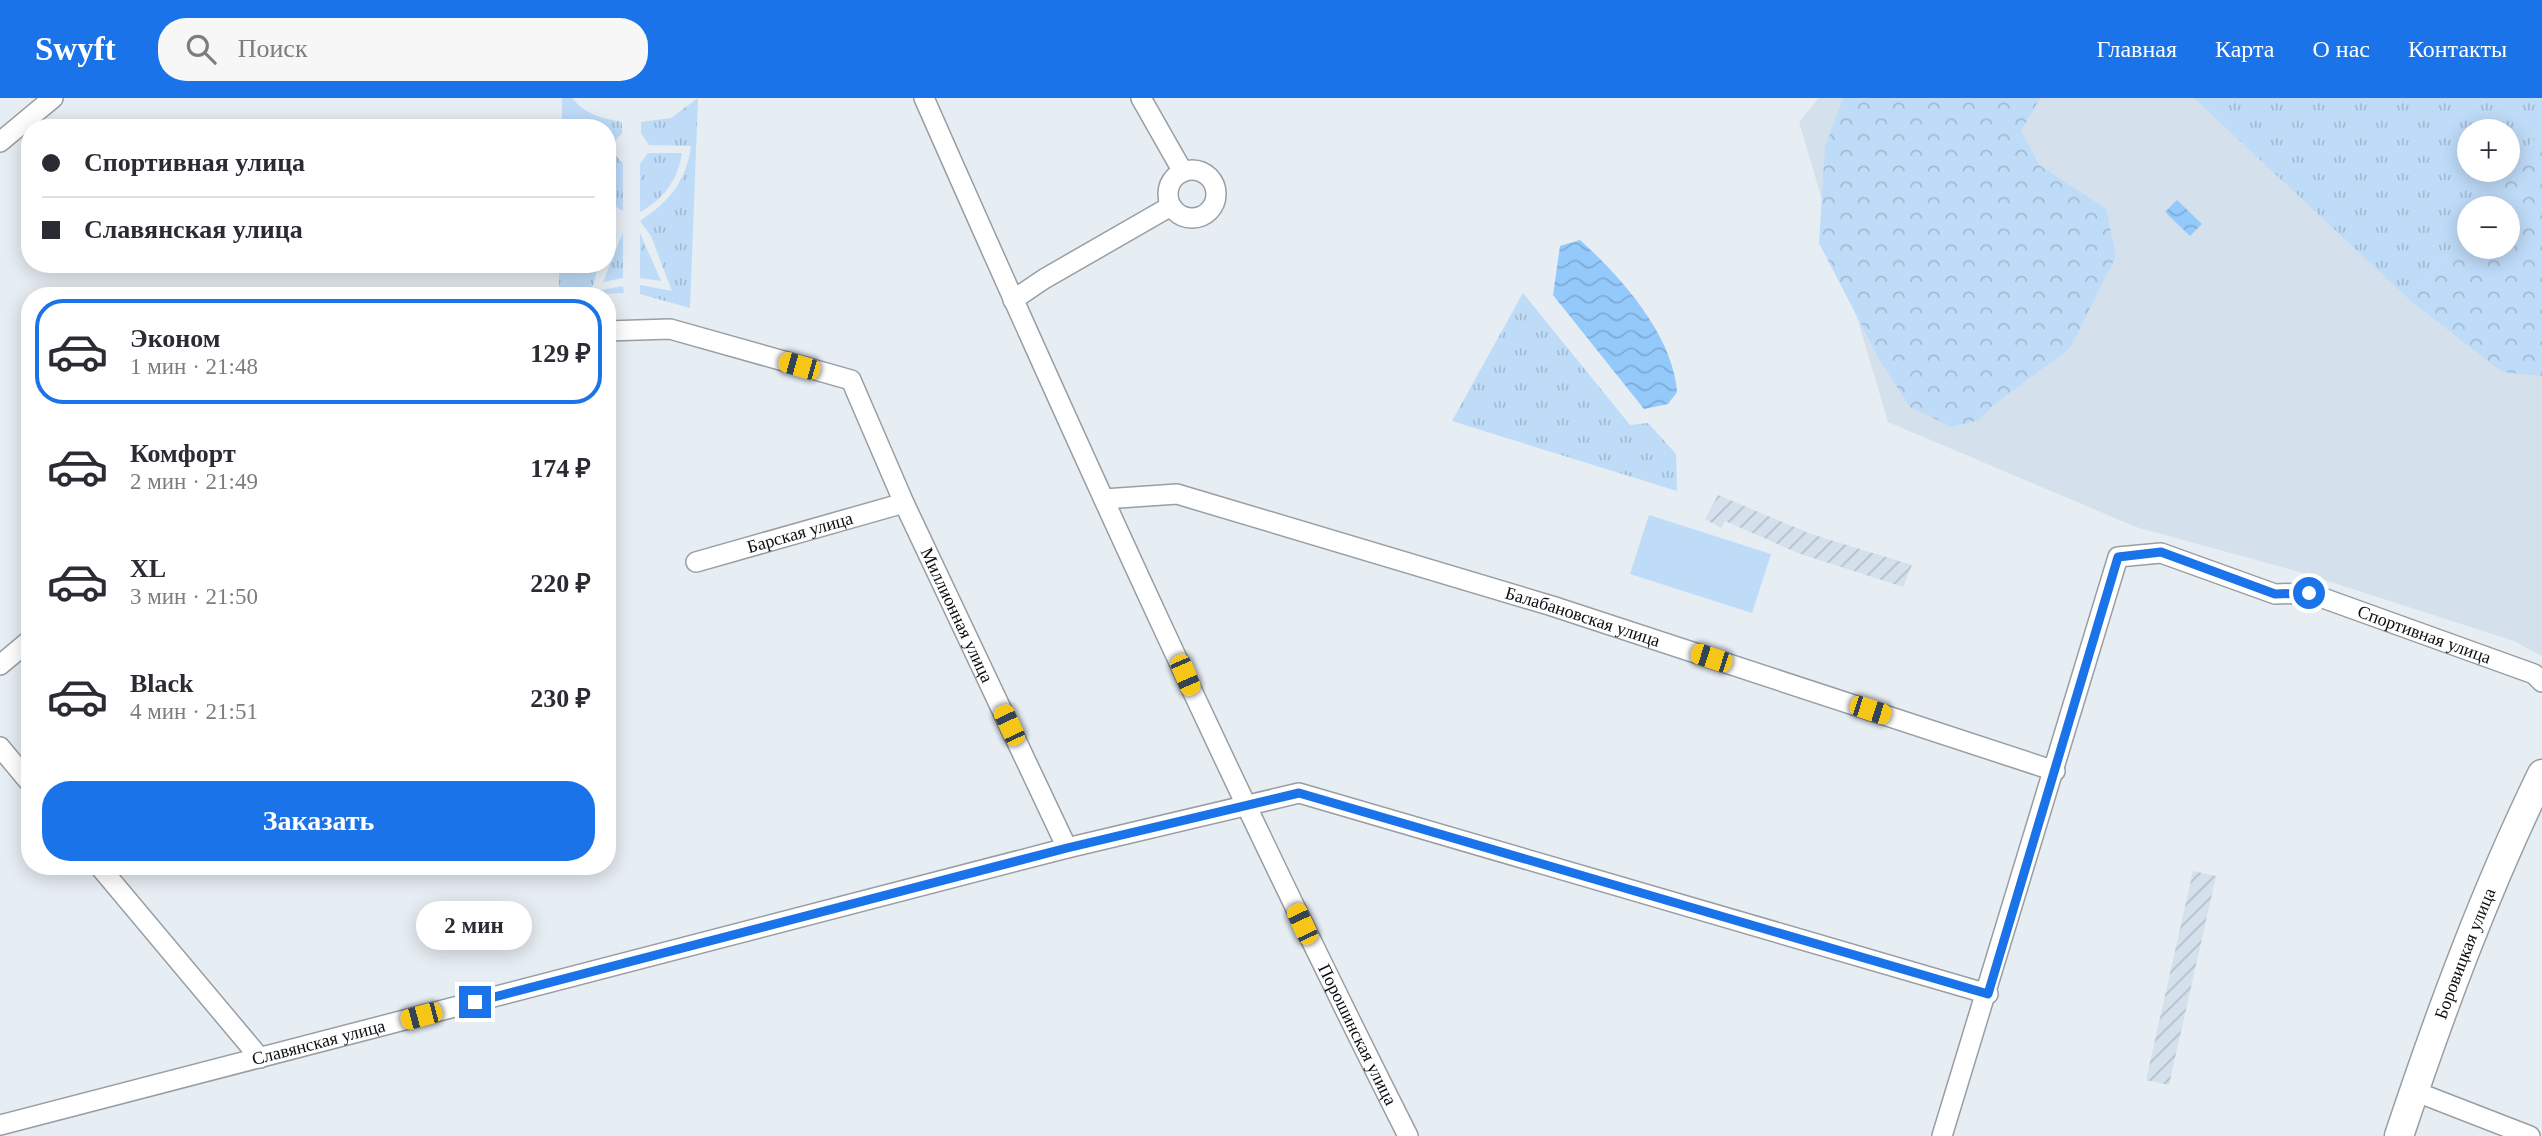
<!DOCTYPE html>
<html lang="ru">
<meta charset="utf-8">
<style>
body{margin:0;font-family:Georgia,serif;background:#f7f7f7;color:#2b2b33;height:100vh;display:flex;flex-direction:column;font-size:26px;white-space:nowrap}
*{box-sizing:border-box;margin:0}
p{font-size:23px;color:#7c7c81}
.icon{flex:none;width:38px;height:38px;fill:none;stroke:currentColor;stroke-width:2;stroke-linecap:round;stroke-linejoin:round}
.map{position:relative;flex:1;overflow:hidden}
.details{position:absolute;left:21px;top:189px;width:595px;height:588px;display:flex;flex-direction:column;background:#fff;border-radius:28px;box-shadow:0 4px 18px #0003}
.details>*{flex:none}
.guide{position:absolute;left:21px;top:21px;width:595px;height:154px;border-radius:28px;box-shadow:0 4px 18px #0003;display:grid;align-content:center;height:154px;padding:0 21px;background:#fff}
.fabs{position:absolute;left:2457px;top:21px;display:grid;gap:14px}
.fabs a{display:grid;place-items:center;width:63px;height:63px;border-radius:50%;background:#fff;box-shadow:0 4px 18px #0003;font-size:35px}
.end{position:absolute;width:32px;height:32px;margin:-16px;border:9px solid #1a73e8;background:#fff;box-shadow:0 0 0 4px #fff}
.from{border-radius:50%}
.bubble{position:absolute;height:49px;border-radius:24px;background:#fff;box-shadow:0 4px 18px #0003;font-size:23px;font-weight:600;line-height:49px;text-align:center}
.car{position:absolute;width:21px;height:42px;margin:-21px -10px;border-radius:9px;box-shadow:0 0 5px 2px #0007;background:linear-gradient(#f5c518 24%,#345 0 40%,#f5c518 0 76%,#345 0 86%,#f5c518 0)}
.guide b{display:flex;align-items:center;gap:24px;height:66px;font-size:26px}
.guide b+b{border-top:2px solid #e1e1e2}
.guide i{width:18px;height:18px;background:#2b2b33}
ul{padding:12px 0 0;list-style:none}
li{display:flex;align-items:center;gap:21px;height:105px;margin:0 14px 10px;padding:0 7px;border:4px solid transparent;border-radius:28px}
li div{flex:1}
li b{display:block;font-size:26px}
li em{font-style:normal;font-weight:600}
li.on{border-color:#1a73e8}
li>.icon{width:63px;height:63px;stroke-width:1.5}
.primary-button{display:flex;gap:14px;margin-top:auto;padding:14px 21px}
.primary-button a{flex:1;height:80px;border-radius:28px;background:#1a73e8;color:#fff;font-size:28px;font-weight:600;line-height:80px;text-align:center}
header{display:flex;align-items:center;gap:42px;box-sizing:border-box;height:98px;padding:0 35px;background:#1a73e8;color:#fff}
header strong{font-size:33px}
nav{display:flex;gap:38px;margin-inline-start:auto;font-size:24px}
.search{width:490px;height:63px;background:#f7f7f7;display:flex;align-items:center;gap:18px;box-sizing:border-box;padding:0 24px;border-radius:28px;color:#7c7c81;font-size:26px}
.map>svg:first-child{display:block}
.built{fill:#d4e0ec;fill-rule:evenodd}
.industrial{fill:url(#industrial-furrows)}
.grass{fill:url(#grass-tufts);fill-rule:evenodd}
.forest{fill:url(#forest-crowns)}
.pitch{fill:#bedbf8}
.water{fill:url(#water-waves)}
.lines{fill:none;stroke-linecap:round;stroke-linejoin:round}
.street-casing{stroke:#989ea4;stroke-width:22}
.secondary-casing{stroke:#989ea4;stroke-width:31}
.street{stroke:#fff;stroke-width:19}
.secondary{stroke:#fff;stroke-width:28}
.route{stroke:#1a73e8;stroke-width:9}
.labels{text-anchor:middle;dominant-baseline:central;stroke-width:6;stroke-linejoin:round;paint-order:stroke}
.street-label{font-size:18px;fill:#0b0d0f;stroke:#fff}
</style>
<header>
<strong>Swyft</strong>
<div class="search"><svg class="icon" aria-label="search" viewBox="0 0 24 24"><circle cx="10" cy="10" r="6"/><path d="M15 15l6 6"/></svg>Поиск</div>
<nav><a>Главная</a><a>Карта</a><a>О нас</a><a>Контакты</a></nav>
</header>
<div class="map">
<svg width="2542" height="1038" viewBox="0 0 2542 1038">
<defs>
<pattern id="industrial-furrows" width="10" height="10" patternUnits="userSpaceOnUse" patternTransform="scale(1.75)"><rect width="10" height="10" fill="#d4e0ec"/><path d="M-1 1l2-2M0 10L10 0M9 11l2-2" fill="none" stroke="#b5bfc9"/></pattern>
<pattern id="grass-tufts" width="24" height="20" patternUnits="userSpaceOnUse" patternTransform="scale(1.75)"><rect width="24" height="20" fill="#bedbf8"/><path d="M3 7l-1-3M5 7V3M7 7l1-3M15 17l-1-3M17 17v-4M19 17l1-3" fill="none" stroke="#a2bbd3"/></pattern>
<pattern id="forest-crowns" width="20" height="18" patternUnits="userSpaceOnUse" patternTransform="scale(1.75)"><rect width="20" height="18" fill="#bedbf8"/><path d="M2 6a3 3 0 1 1 6 0M12 15a3 3 0 1 1 6 0" fill="none" stroke="#a2bbd3"/></pattern>
<pattern id="water-waves" width="16" height="10" patternUnits="userSpaceOnUse" patternTransform="scale(1.75)"><rect width="16" height="10" fill="#94c9fc"/><path d="M0 5q4-4 8 0t8 0" fill="none" stroke="#7eabd7"/></pattern>
</defs>
<rect width="100%" height="100%" fill="#e6edf3"/>
<path class="built" d="M 1819,0 L 2542,0 L 2542,558 L 2514,543 L 2300,474 L 2136,429 L 1888,324 L 1799,24 ZM 2469,33 L 2508,33 L 2508,72 L 2469,72 ZM 2469,110 L 2508,110 L 2508,149 L 2469,149 Z"/>
<g class="industrial">
<polygon points="1718,397 1811,436 1912,467 1903,489 1798,455 1725,423 1721,430 1705,421"/>
<polygon points="2193,773 2216,778 2169,987 2146,982"/>
</g>
<g class="grass">
<path d="M 562,0 L 572,0 C 586,17 601,20 622,24 L 622,36 L 616,41 L 615,47 L 607,48 L 607,30 L 562,30 Z"/>
<path d="M 698,0 L 690,210 L 640,196 L 640,187 L 672,193 L 651,138 L 640,123 C 670,103 686,84 691,48 L 649,47 L 641,35 L 641,24 L 671,20 Z"/>
<path d="M 2194,0 L 2542,0 L 2542,30 L 2481,110 L 2469,110 L 2469,126 L 2411,203 ZM 2469,33 L 2508,33 L 2508,72 L 2469,72 Z"/>
<polygon points="607,55 614,55 623,66 623,113 607,103"/>
<path d="M 648,55 L 682,55 C 678,81 664,101 640,114 L 640,66 Z"/>
<polygon points="623,134 623,180 603,184"/>
<polygon points="640,135 661,183 640,180"/>
<polygon points="559,166 599,166 591,194 623,188 624,195 559,198"/>
<polygon points="1523,195 1630,327 1648,325 1676,356 1677,393 1452,323"/>
</g>
<g class="forest">
<polygon points="1843,0 2040,0 2021,33 2039,67 2106,111 2116,158 2070,250 1992,308 1979,322 1952,329 1910,309 1879,261 1819,145 1825,49"/>
<polygon points="2542,30 2542,278 2502,274 2411,203 2469,126 2469,149 2508,149 2508,110 2481,110"/>
</g>
<polygon class="pitch" points="1649,417 1771,456 1752,515 1630,476"/>
<g class="water">
<polygon points="2177,102 2202,126 2190,138 2165,114"/>
<path d="M 1580,142 C 1620,178 1673,237 1677,294 L 1668,306 L 1644,311 L 1553,197 L 1560,148 Z"/>
</g>
<g class="lines">
<g class="street-casing">
<g id="street">
<path id="s1" d="M 924,0 C 1078,349 1236,697 1408,1038"/>
<polyline points="1141,0 1183,74"/>
<polyline points="0,44 53,0"/>
<circle cx="1192" cy="96" r="24"/>
<polyline points="1013,202 1044,181 1171,108"/>
<path id="s2" d="M 607,233 L 670,231 L 851,282 L 904,405 L 1067,750"/>
<path id="s3" d="M 1104,401 L 1177,396 L 1552,508 L 2055,673"/>
<path id="s4" d="M 696,464 L 904,405"/>
<polyline points="0,567 30,542"/>
<polyline points="0,649 30,685"/>
<polyline points="99,768 260,960"/>
<polyline points="2414,993 2530,1038"/>
<path id="s5" d="M 0,1027 L 1067,750 L 1299,695 L 1988,896"/>
<path id="s6" d="M 1942,1038 L 2118,459 L 2161,455 L 2275,496 L 2309,495 L 2534,576 L 2542,584"/>
</g>
</g>
<g class="secondary-casing">
<g id="secondary">
<path id="s7" d="M 2399,1038 C 2440,915 2485,793 2542,676"/>
</g>
</g>
<use href="#street" class="street"/>
<use href="#secondary" class="secondary"/>
</g>
<g class="lines">
<polyline class="route" points="475,904 1067,750 1299,695 1988,896 2118,459 2161,454 2275,496 2309,495"/>
</g>
<g class="labels">
<g class="street-label">
<text stroke="none"><textPath href="#s4" startOffset="108">Барская улица</textPath></text>
<text stroke="none"><textPath href="#s2" startOffset="509">Миллионная улица</textPath></text>
<text stroke="none"><textPath href="#s3" startOffset="497">Балабановская улица</textPath></text>
<text stroke="none"><textPath href="#s6" startOffset="926">Спортивная улица</textPath></text>
<text stroke="none"><textPath href="#s7" startOffset="194">Боровицкая улица</textPath></text>
<text stroke="none"><textPath href="#s1" startOffset="1032">Порошинская улица</textPath></text>
<text stroke="none"><textPath href="#s5" startOffset="329">Славянская улица</textPath></text>
</g>
</g>
</svg>
<div class="fabs">
<a>+</a>
<a>−</a>
</div>
<i class="end from" style="left:2309px;top:495px"></i>
<i class="end" style="left:475px;top:904px"></i>
<div class="bubble" style="left:416px;top:803px;width:116px">2 мин</div>
<i class="car" style="left:799px;top:268px;rotate:286deg"></i>
<i class="car" style="left:1711px;top:560px;rotate:288deg"></i>
<i class="car" style="left:1185px;top:577px;rotate:157deg"></i>
<i class="car" style="left:1870px;top:612px;rotate:108deg"></i>
<i class="car" style="left:1009px;top:627px;rotate:335deg"></i>
<i class="car" style="left:1302px;top:826px;rotate:335deg"></i>
<i class="car" style="left:421px;top:918px;rotate:255deg"></i>
<div class="guide">
<b><i class="from"></i>Спортивная улица</b>
<b><i></i>Славянская улица</b>
</div>
<section class="details">
<ul>
<li class="on"><svg class="icon" aria-label="car" viewBox="0 0 24 24"><path d="M5 17H2v-5l4-1 3-4h7l3 4 3 1v5h-3M9 17h6M6 11h13"/><circle cx="7" cy="17" r="2"/><circle cx="17" cy="17" r="2"/></svg><div><b>Эконом</b><p>1 мин · 21:48</p></div><em>129 ₽</em></li>
<li><svg class="icon" aria-label="car" viewBox="0 0 24 24"><path d="M5 17H2v-5l4-1 3-4h7l3 4 3 1v5h-3M9 17h6M6 11h13"/><circle cx="7" cy="17" r="2"/><circle cx="17" cy="17" r="2"/></svg><div><b>Комфорт</b><p>2 мин · 21:49</p></div><em>174 ₽</em></li>
<li><svg class="icon" aria-label="car" viewBox="0 0 24 24"><path d="M5 17H2v-5l4-1 3-4h7l3 4 3 1v5h-3M9 17h6M6 11h13"/><circle cx="7" cy="17" r="2"/><circle cx="17" cy="17" r="2"/></svg><div><b>XL</b><p>3 мин · 21:50</p></div><em>220 ₽</em></li>
<li><svg class="icon" aria-label="car" viewBox="0 0 24 24"><path d="M5 17H2v-5l4-1 3-4h7l3 4 3 1v5h-3M9 17h6M6 11h13"/><circle cx="7" cy="17" r="2"/><circle cx="17" cy="17" r="2"/></svg><div><b>Black</b><p>4 мин · 21:51</p></div><em>230 ₽</em></li>
</ul>
<div class="primary-button"><a>Заказать</a></div>
</section>
</div>
